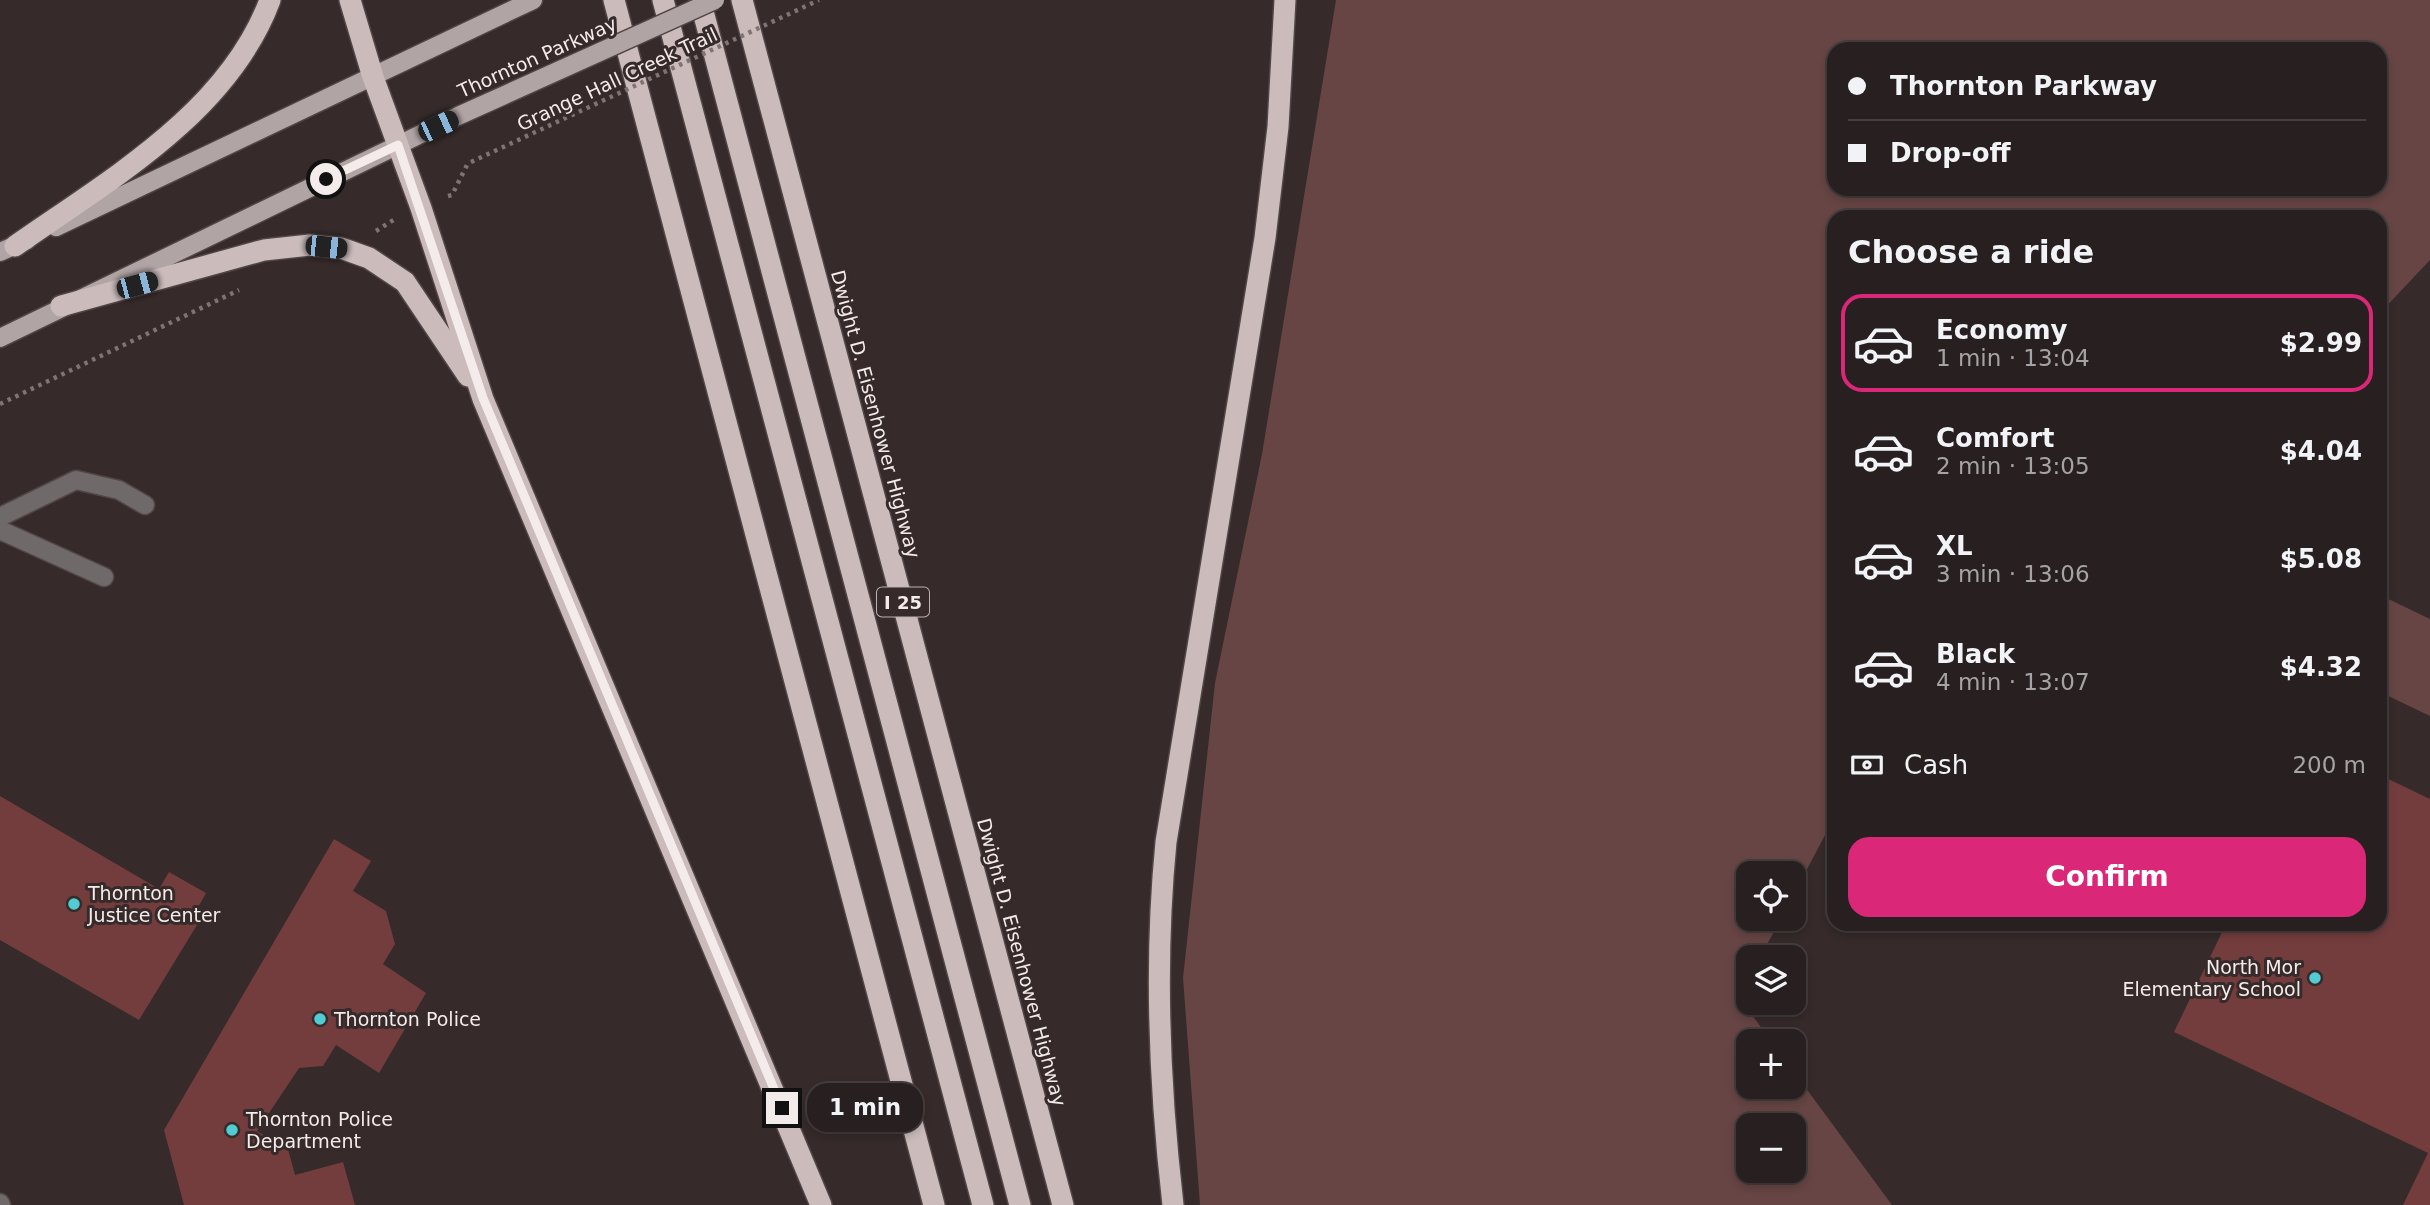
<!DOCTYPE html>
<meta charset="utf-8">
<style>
body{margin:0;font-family:"DejaVu Sans",sans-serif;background:#302829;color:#f1f3f6;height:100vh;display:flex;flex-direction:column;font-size:26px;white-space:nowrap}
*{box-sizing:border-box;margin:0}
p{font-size:23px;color:#a5a3a5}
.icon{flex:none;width:38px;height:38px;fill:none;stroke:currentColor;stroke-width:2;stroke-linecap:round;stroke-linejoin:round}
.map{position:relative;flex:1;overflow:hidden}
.panel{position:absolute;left:1827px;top:210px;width:560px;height:721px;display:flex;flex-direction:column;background:#282020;border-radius:21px;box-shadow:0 4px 10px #0003,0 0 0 2px #443e3e}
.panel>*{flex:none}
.top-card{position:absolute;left:1827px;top:42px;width:560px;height:154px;border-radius:21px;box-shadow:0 4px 10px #0003,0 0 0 2px #443e3e;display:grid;align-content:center;height:154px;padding:0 21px;background:#282020}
.controls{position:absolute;left:1736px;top:861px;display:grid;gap:14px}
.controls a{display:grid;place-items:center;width:70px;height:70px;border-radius:14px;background:#282020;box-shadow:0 4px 10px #0003,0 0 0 2px #443e3e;font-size:35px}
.end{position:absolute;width:32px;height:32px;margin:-16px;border:9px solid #f4eceb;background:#111;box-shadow:0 0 0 4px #111}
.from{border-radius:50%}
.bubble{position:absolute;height:49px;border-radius:21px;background:#282020;box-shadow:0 4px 10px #0003,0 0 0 2px #443e3e;font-size:23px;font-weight:600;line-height:49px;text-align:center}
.car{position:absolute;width:21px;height:42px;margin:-21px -10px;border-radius:9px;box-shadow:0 0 5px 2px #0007;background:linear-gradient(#222 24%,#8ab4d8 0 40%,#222 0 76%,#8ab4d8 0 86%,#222 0)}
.top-card b{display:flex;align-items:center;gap:24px;height:66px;font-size:26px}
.top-card b+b{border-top:2px solid #443e3e}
.top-card i{width:18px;height:18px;background:#f1f3f6}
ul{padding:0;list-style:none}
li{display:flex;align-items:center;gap:21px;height:98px;margin:0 14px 10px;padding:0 7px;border:4px solid transparent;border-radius:21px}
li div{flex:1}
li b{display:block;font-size:26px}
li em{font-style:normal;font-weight:600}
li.on{border-color:#db2777}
li>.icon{width:63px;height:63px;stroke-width:1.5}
h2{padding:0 21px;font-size:32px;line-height:84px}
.pay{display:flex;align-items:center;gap:18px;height:77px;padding:0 21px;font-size:26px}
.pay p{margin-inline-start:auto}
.cta{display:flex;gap:14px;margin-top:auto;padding:14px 21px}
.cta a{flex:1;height:80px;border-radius:21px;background:#db2777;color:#fff;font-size:28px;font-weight:600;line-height:80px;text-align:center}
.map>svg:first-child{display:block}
.green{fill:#664544;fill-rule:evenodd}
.building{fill:#733d3d}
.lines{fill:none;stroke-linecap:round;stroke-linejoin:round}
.minor-casing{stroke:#514545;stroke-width:21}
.major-casing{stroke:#514545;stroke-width:21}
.highway-casing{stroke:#514545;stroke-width:24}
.path{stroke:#7f7474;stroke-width:4.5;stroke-dasharray:3.5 5;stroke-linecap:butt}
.minor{stroke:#706969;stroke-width:18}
.major{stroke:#b1a4a4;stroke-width:18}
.highway{stroke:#cbbbbb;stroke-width:21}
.major-bridge-casing{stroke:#514545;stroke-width:21;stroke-linecap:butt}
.path-bridge{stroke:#7f7474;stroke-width:4.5;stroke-dasharray:3.5 5;stroke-linecap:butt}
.major-bridge{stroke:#b1a4a4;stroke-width:18}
.route{stroke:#f4eceb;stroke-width:9}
.poi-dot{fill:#51ccd3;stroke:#362a2a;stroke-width:2.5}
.labels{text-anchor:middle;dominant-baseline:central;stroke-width:6;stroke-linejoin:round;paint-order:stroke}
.shield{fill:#362a2a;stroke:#bbb2b1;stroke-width:2}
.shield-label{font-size:18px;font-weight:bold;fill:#f4eceb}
.street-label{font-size:19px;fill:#f4eceb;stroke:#362a2a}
.poi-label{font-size:19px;fill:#f4eceb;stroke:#362a2a;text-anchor:start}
</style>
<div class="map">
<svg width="2430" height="1205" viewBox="0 0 2430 1205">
<rect width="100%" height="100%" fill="#362a2a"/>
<g class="green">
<path d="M 1336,0 L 2430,0 L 2430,260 L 2380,313 L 2380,217 L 1834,217 L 1834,818 L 1794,894 L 1794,873 L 1748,873 L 1748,919 L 1781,919 L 1760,957 L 1748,957 L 1748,980 L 1739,997 L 1771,1041 L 1748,1041 L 1748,1087 L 1794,1087 L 1794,1072 L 1892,1205 L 1200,1205 L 1183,978 L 1215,683 L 1262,454 ZM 1834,49 L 2380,49 L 2380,189 L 1834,189 ZM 1748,1125 L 1794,1125 L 1794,1171 L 1748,1171 Z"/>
<polygon points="2380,595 2430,619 2430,716 2380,692"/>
</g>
<g class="building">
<polygon points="2380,775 2430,799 2430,1205 2403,1205 2428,1153 2174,1032 2226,924 2380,924"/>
<polygon points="0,796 159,889 169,872 206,893 191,920 197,925 139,1020 0,940"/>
<polygon points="334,839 371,861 353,891 386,911 395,944 383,964 426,993 379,1073 336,1045 323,1066 299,1068 257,1131 288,1149 295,1175 343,1162 355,1205 184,1205 164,1130"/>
<polygon points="1769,1003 1786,1003 1783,1009"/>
</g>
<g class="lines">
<g class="minor-casing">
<g id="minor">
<polyline points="0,517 76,480 119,490 145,505"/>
<polyline points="0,530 104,577"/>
<polyline points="0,1203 1,1205"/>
</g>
</g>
<g class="major-casing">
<g id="major">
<polyline points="56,227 533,0"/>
<polyline points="0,252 27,240"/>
<polyline points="0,338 458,116"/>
</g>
</g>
<g class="highway-casing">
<g id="highway">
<polyline points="350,0 373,77 421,208 483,399 821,1205"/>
<polyline points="614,0 934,1205"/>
<polyline points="663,0 983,1205"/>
<polyline points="700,0 1020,1205"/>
<polyline points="742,0 1063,1205"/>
<path d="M 15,246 C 109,180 228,113 270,0"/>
<polyline points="61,306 264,250 310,245 341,248 369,258 405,282 468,376"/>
<path d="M 1173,1205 C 1159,1084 1154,963 1166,842 L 1265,238 L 1278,127 L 1285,0"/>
</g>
</g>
<g class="path">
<polyline points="448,196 452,195 467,165 471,162"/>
<polyline points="376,231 395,219"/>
<polyline points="0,404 239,290"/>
</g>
<use href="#minor" class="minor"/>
<use href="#major" class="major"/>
<use href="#highway" class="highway"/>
<g class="major-bridge-casing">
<polyline id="major-bridge" points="458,116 715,0"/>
</g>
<polyline class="path-bridge" points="471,162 819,0"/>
<use href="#major-bridge" class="major-bridge"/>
</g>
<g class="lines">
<polyline class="route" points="326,179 398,145 483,398 782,1108"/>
</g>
<g class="poi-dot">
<circle cx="74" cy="904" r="7"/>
<circle cx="2315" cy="978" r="7"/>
<circle cx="320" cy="1019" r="7"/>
<circle cx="232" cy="1130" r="7"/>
</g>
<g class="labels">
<rect class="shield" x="877" y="587.5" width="52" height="29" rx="5"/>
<g class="shield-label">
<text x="903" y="602">I 25</text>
</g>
<g class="street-label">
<text transform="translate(537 57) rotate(-24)">Thornton Parkway</text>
<text transform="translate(617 79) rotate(-25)">Grange Hall Creek Trail</text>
<text transform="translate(876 414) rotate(75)">Dwight D. Eisenhower Highway</text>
<text transform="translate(1022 962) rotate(75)">Dwight D. Eisenhower Highway</text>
</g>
<g class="poi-label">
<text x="88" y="893">Thornton<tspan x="88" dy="22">Justice Center</tspan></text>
<text x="2301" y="967" text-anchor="end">North Mor<tspan x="2301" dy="22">Elementary School</tspan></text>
<text x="334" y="1019">Thornton Police</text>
<text x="246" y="1119">Thornton Police<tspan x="246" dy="22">Department</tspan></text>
</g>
</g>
</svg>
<div class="controls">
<a><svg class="icon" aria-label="locate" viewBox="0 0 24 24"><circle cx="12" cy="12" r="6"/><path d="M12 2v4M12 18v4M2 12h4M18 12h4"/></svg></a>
<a><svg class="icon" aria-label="layers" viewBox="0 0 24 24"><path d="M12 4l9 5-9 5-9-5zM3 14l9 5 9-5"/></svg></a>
<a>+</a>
<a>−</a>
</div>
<i class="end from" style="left:326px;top:179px"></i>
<i class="end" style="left:782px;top:1108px"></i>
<div class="bubble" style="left:807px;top:1083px;width:116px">1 min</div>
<i class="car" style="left:438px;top:126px;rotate:65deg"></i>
<i class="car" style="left:326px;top:247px;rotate:96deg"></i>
<i class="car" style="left:137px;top:285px;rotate:75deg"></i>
<div class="top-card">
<b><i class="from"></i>Thornton Parkway</b>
<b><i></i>Drop-off</b>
</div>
<section class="panel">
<h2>Choose a ride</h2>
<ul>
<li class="on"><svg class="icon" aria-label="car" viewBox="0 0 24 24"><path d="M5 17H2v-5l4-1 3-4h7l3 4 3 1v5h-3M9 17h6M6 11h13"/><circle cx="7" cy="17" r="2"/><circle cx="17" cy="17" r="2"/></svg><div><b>Economy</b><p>1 min · 13:04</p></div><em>$2.99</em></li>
<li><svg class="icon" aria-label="car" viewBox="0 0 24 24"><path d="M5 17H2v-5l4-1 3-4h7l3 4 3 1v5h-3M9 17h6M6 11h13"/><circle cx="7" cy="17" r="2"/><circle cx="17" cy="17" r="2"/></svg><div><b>Comfort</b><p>2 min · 13:05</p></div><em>$4.04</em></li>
<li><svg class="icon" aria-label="car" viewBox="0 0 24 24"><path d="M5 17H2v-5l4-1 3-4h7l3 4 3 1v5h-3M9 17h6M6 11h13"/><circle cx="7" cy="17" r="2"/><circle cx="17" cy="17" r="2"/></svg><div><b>XL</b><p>3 min · 13:06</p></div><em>$5.08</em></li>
<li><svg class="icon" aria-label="car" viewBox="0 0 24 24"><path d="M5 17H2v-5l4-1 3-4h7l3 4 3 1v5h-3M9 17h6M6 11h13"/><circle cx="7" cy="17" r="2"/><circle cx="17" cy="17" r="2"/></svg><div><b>Black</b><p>4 min · 13:07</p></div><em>$4.32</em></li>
</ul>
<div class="pay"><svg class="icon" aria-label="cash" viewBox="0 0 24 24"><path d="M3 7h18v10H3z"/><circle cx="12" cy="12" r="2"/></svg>Cash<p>200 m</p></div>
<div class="cta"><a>Confirm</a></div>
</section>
</div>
